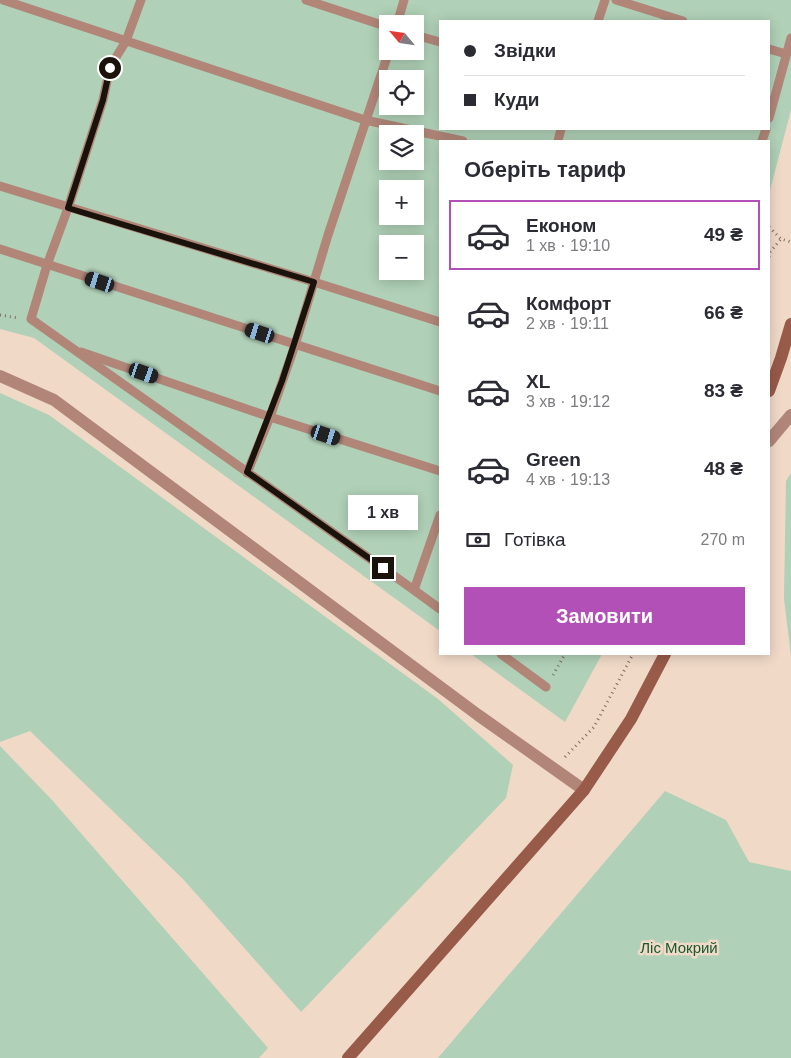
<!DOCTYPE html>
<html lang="uk">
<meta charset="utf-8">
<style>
body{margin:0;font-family:Arial,sans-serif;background:#f2f2f3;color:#2b2b33;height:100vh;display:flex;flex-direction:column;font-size:19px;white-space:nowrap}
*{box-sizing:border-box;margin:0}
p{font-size:16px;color:#7c7c81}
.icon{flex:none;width:28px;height:28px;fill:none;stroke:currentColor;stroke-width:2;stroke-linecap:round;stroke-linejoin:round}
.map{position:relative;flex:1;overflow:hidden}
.details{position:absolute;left:439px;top:140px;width:331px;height:515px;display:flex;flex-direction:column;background:#fff;border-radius:0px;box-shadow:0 2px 12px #0003}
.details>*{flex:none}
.banner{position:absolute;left:439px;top:20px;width:331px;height:110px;border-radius:0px;box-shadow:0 2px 12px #0003;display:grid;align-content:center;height:110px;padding:0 25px;background:#fff}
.needle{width:32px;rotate:299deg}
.tools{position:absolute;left:379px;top:15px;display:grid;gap:10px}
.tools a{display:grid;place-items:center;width:45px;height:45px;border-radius:0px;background:#fff;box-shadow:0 2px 12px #0003;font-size:25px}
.end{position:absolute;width:22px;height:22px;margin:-11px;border:6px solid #1a130c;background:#fff;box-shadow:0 0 0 2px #fff}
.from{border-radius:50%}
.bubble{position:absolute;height:35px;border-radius:0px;background:#fff;box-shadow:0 2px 12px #0003;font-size:16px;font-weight:700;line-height:35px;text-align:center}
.car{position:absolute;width:15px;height:30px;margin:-15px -8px;border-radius:6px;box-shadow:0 0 4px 1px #0007;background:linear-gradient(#222 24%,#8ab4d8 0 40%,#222 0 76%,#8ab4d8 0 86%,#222 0)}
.banner b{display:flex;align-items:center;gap:18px;height:48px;font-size:19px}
.banner b+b{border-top:1px solid #e1e1e2}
.banner i{width:12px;height:12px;background:#2b2b33}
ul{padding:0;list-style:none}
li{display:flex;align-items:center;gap:15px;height:70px;margin:0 10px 8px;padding:0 15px;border:2px solid transparent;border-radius:0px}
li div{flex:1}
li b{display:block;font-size:19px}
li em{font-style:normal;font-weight:700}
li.selected{border-color:#b350b7}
li>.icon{width:45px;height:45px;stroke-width:1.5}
h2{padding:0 25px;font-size:22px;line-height:60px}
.pay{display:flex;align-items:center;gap:12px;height:55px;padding:0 25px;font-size:19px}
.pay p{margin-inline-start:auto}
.action{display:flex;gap:10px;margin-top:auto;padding:10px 25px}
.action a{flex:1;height:58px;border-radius:0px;background:#b350b7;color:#fff;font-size:20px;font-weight:700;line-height:58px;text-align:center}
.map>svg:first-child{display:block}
.green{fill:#b0d0b7;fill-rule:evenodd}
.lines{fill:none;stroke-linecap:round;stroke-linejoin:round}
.path{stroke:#7d6f63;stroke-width:3;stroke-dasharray:1 4;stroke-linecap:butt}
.service{stroke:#b18679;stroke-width:9}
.minor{stroke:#b18679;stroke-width:12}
.secondary{stroke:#985a49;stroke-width:12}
.route{stroke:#1a130c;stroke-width:6}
.labels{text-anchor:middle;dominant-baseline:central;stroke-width:5;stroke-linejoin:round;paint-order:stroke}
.park-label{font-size:15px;fill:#16592f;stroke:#f0d9c7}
</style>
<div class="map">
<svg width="791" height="1058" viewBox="0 0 791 1058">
<rect width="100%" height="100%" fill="#f0d9c7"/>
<g class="green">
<path d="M 0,0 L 791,0 L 791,110 L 769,194 L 769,141 L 440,141 L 440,631 L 34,338 L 0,329 ZM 440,21 L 769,21 L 769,129 L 440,129 ZM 388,24 L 415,24 L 415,51 L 388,51 ZM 388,79 L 415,79 L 415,106 L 388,106 ZM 388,134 L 415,134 L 415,161 L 388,161 ZM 388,189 L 415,189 L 415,216 L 388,216 ZM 388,244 L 415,244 L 415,271 L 388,271 Z"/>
<polygon points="0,393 49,415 438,699 513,765 506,798 301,1012 183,879 30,731 0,742"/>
<polygon points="791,473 791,656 784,599 786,481"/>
<polygon points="471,654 602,654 565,722"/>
<polygon points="0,746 52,800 268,1048 259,1058 0,1058"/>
<polygon points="665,791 726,820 749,862 791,871 791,1058 438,1058"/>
</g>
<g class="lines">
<g class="path">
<polyline points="769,227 781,239"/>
<polyline points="769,257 770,252 781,239 791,242"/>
<polyline points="0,315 18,318"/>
<polyline points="553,675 565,654"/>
<polyline points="565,757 594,727 633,654"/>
</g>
<g class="service">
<polyline points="3,0 365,120 463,141"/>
<polyline points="141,0 126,41 110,67 103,100 68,208 47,265 31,319 414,590 440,515"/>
<polyline points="306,0 388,27"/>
<polyline points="616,0 683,21"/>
<polyline points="598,21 605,0"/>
<polyline points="397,24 404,0"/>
<polyline points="415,35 440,42"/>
<polyline points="769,49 786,54"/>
<polyline points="769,118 791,38"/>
<polyline points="558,141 561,129"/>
<polyline points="762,141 766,129"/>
<polyline points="0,186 314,282 440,322"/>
<polyline points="0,249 440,391"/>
<polyline points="81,352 270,417 440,471"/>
<polyline points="247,473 270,417 295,345 328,235 389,51"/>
<polyline points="414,590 440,609"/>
<polyline points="501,654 546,687"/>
</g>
<g class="minor">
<polyline points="0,376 54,400 478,715 584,790"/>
<polyline points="769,441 791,415"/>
</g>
<g class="secondary">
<polyline points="769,391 781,358 791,324"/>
<polyline points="348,1058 584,790 631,719 665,654"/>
</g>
</g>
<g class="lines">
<polyline class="route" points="110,68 103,100 68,208 314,282 282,381 247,472 383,568"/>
</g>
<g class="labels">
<g class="park-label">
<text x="679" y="947">Ліс Мокрий</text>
</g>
</g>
</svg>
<div class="tools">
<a><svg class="needle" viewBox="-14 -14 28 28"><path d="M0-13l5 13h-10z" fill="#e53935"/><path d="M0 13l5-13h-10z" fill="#7c7c81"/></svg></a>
<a><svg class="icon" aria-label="locate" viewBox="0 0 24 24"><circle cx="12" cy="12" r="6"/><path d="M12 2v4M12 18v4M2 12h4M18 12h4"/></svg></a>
<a><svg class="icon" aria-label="layers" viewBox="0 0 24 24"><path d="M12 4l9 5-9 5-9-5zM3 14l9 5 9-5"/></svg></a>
<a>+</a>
<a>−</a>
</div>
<i class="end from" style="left:110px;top:68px"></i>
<i class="end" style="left:383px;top:568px"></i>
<div class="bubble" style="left:348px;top:495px;width:70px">1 хв</div>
<i class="car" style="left:100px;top:282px;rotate:288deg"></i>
<i class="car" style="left:260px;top:333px;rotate:288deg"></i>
<i class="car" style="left:144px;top:373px;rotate:109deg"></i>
<i class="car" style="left:326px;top:435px;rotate:108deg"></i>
<div class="banner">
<b><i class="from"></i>Звідки</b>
<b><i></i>Куди</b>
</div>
<section class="details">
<h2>Оберіть тариф</h2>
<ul>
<li class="selected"><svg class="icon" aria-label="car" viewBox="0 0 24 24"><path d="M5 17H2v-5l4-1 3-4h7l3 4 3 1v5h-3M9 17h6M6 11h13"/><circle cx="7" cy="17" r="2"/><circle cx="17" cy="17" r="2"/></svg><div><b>Економ</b><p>1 хв · 19:10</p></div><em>49 ₴</em></li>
<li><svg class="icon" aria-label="car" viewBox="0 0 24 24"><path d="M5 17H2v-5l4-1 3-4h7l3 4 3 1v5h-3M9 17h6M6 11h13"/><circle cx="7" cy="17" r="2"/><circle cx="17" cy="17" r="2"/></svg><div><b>Комфорт</b><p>2 хв · 19:11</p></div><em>66 ₴</em></li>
<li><svg class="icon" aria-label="car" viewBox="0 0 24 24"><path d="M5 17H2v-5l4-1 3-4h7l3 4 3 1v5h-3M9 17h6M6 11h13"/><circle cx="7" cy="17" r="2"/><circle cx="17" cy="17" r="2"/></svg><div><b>XL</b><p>3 хв · 19:12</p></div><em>83 ₴</em></li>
<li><svg class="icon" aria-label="car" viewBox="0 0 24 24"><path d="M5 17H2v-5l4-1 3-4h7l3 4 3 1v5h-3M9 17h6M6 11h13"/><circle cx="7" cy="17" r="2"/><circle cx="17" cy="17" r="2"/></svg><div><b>Green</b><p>4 хв · 19:13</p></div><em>48 ₴</em></li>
</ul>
<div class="pay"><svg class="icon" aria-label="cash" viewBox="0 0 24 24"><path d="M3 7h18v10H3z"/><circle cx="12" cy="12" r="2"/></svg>Готівка<p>270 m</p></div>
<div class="action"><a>Замовити</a></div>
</section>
</div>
